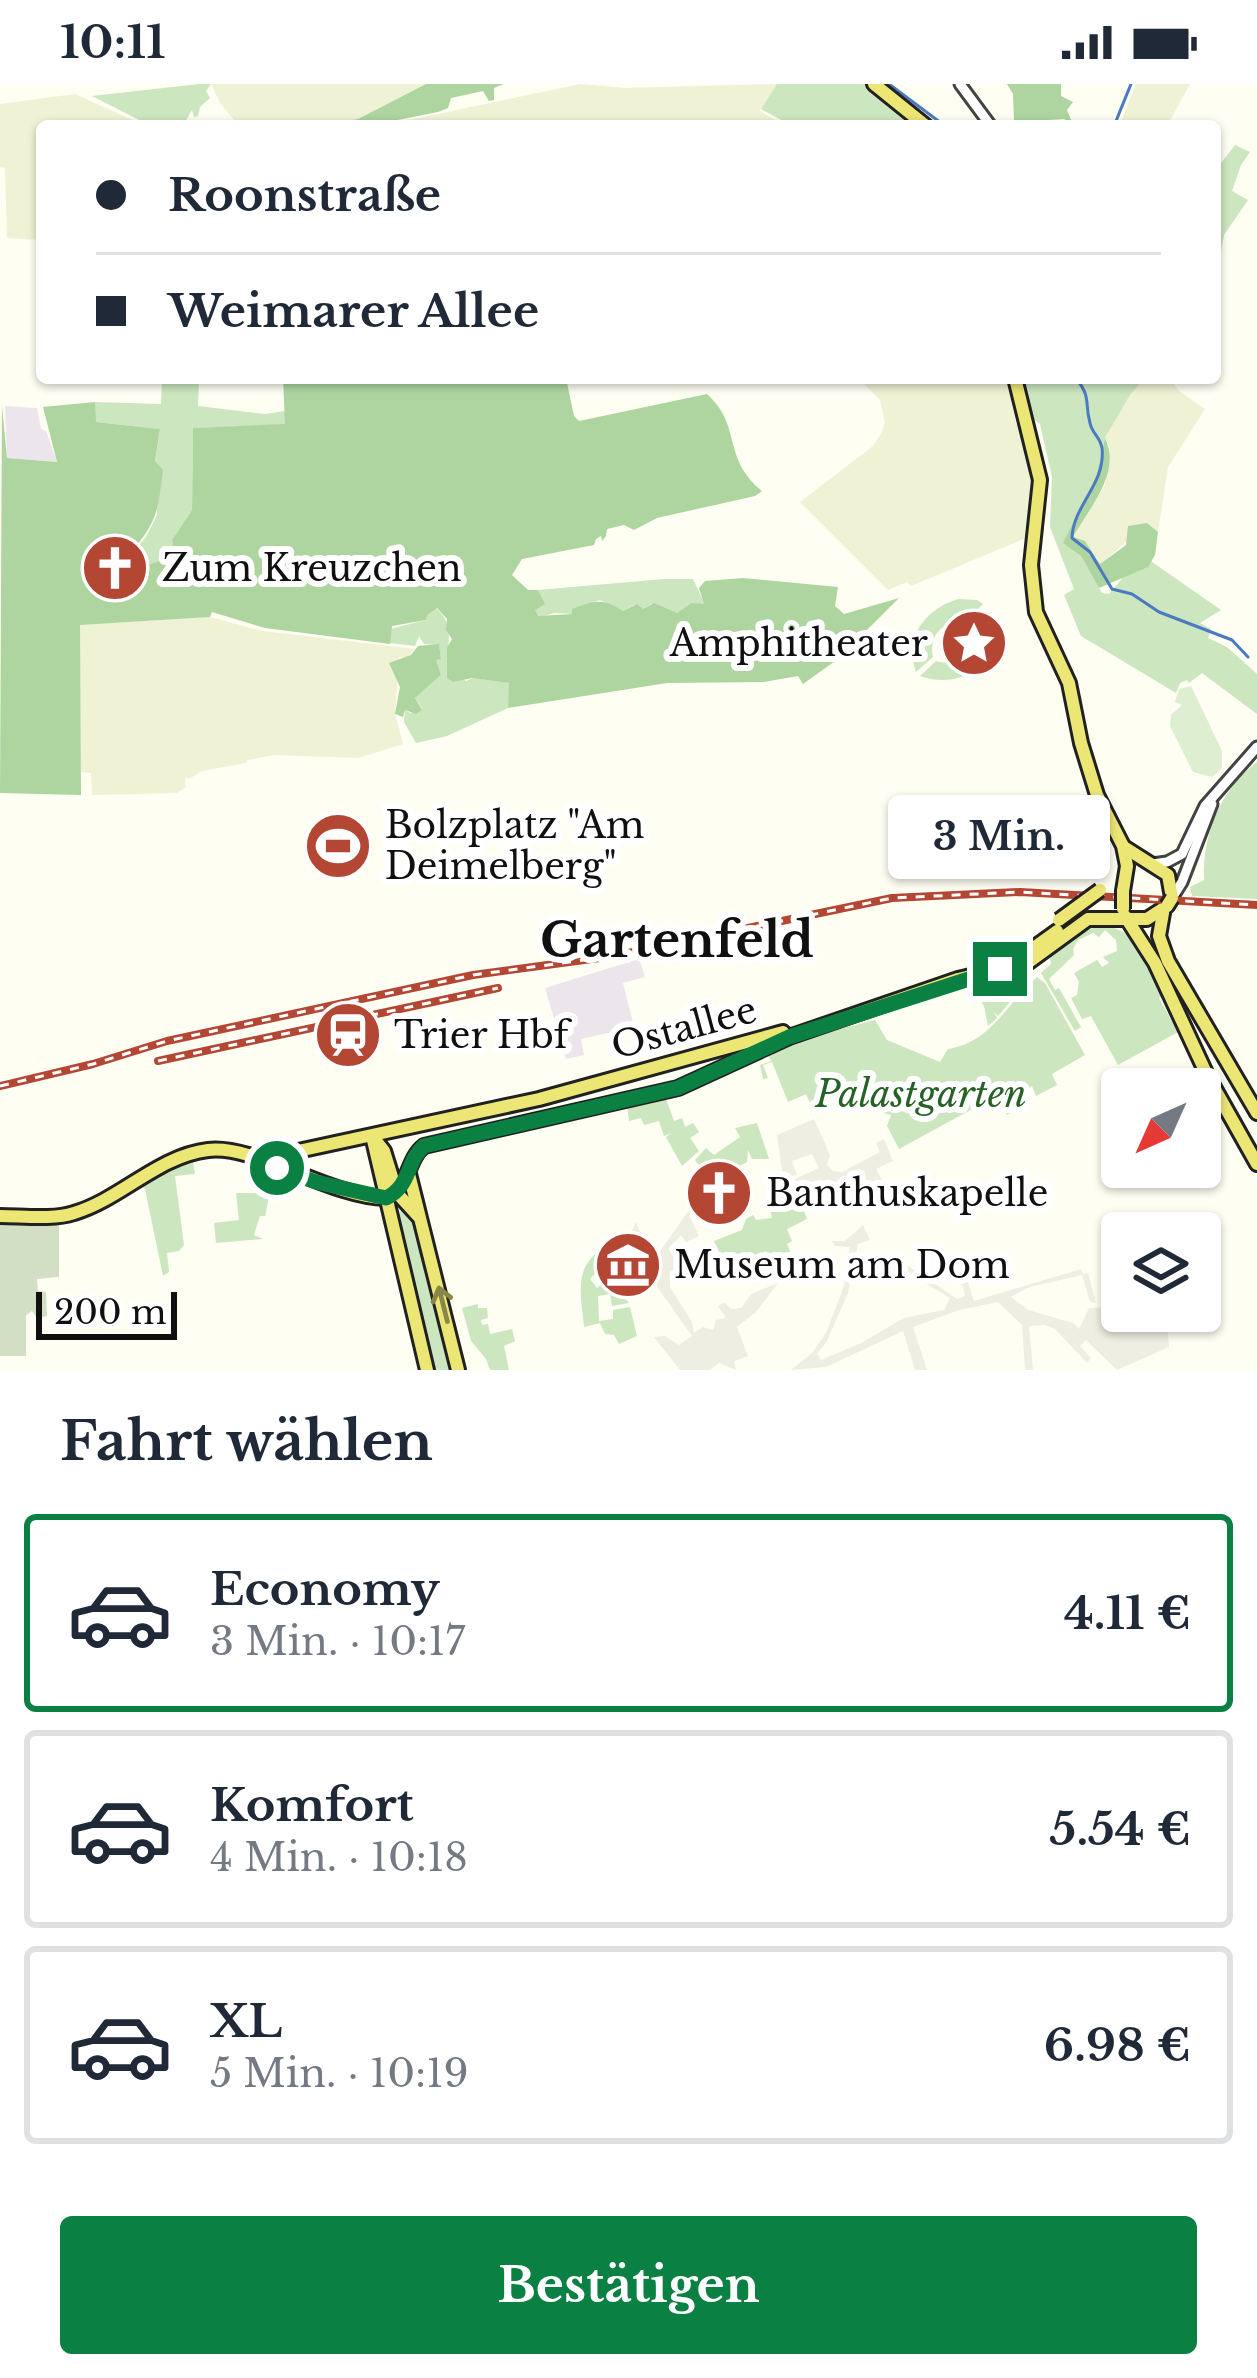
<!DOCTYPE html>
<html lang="de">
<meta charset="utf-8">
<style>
body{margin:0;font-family:"Libre Baskerville",serif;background:#f2f2f3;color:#1f2937;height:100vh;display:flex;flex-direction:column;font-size:45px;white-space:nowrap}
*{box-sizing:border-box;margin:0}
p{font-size:39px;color:#747a83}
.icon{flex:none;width:66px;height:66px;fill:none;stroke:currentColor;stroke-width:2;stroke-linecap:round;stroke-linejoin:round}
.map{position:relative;height:1286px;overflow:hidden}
.panel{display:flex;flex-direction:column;background:#fff;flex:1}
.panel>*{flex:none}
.guide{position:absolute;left:36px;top:36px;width:1185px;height:264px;border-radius:12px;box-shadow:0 3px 9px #0004;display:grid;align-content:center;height:264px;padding:0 60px;background:#fff}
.needle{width:78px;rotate:225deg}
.buttons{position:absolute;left:1101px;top:984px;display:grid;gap:24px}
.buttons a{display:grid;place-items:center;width:120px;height:120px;border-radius:12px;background:#fff;box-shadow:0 3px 9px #0004;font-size:60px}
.scale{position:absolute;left:36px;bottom:30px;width:141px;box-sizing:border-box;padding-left:12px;border:6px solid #101010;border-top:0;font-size:33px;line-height:42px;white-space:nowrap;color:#101010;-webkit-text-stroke:9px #fff;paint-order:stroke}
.end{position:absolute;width:54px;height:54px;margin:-27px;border:15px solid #0b8043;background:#fff;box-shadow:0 0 0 6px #fff}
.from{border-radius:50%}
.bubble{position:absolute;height:84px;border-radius:12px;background:#fff;box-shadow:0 3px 9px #0004;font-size:39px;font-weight:800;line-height:84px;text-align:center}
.guide b{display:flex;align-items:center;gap:42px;height:114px;font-size:45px}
.guide b+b{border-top:3px solid #e0e1e3}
.guide i{width:30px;height:30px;background:#1f2937}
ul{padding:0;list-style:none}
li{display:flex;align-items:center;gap:36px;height:198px;margin:0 24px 18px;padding:0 36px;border:6px solid #e0e1e3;border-radius:12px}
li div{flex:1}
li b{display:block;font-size:45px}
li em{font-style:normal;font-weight:800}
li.current{border-color:#0b8043}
li>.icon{width:108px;height:108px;stroke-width:1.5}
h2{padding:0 60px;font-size:54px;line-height:144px}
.button{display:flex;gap:24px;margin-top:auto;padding:24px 60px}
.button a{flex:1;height:138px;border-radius:12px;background:#0b8043;color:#fff;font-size:48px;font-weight:800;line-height:138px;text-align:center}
.status{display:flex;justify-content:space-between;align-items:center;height:84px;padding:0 60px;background:#fff;direction:ltr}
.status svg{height:33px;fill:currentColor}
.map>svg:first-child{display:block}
.industrial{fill:#ede5ec}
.farmland{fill:#eff2d5}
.green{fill:#cce6bf}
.forest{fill:#aed5a0}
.cemetery{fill:#d2dfc5}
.pitch{fill:#deeed0}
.plaza{fill:#efeee2}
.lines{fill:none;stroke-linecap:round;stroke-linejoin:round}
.stream{stroke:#4a7bc1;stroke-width:3}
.major-tunnel{stroke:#dadad1;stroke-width:12;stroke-dasharray:12 6;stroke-linecap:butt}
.minor-casing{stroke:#434343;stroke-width:15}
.major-casing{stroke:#212121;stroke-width:18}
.minor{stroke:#fff;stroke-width:9}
.major{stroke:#ece675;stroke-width:12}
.rail-casing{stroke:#b44634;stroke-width:8}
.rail{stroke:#fff;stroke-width:3;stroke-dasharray:9;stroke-linecap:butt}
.major-bridge-casing{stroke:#212121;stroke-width:18;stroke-linecap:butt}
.major-bridge{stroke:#ece675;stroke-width:12}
.oneway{stroke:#898648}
.route{stroke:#0b8043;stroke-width:15}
.labels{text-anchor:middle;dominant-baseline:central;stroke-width:12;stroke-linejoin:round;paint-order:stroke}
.poi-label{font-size:36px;fill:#101010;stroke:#fff;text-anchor:start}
.street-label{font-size:36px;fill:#101010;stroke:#fff}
.park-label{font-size:36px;font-style:italic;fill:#266225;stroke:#fff}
.district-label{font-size:48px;font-weight:bold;fill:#101010;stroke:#fff}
</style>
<div class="status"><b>10:11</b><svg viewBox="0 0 49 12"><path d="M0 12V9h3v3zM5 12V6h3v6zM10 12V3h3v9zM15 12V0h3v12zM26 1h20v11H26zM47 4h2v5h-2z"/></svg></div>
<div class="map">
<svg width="1257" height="1286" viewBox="0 0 1257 1286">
<rect width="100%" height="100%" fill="#fefef3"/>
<g class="industrial">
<polygon points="5,322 37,324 41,345 46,347 57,378 7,374"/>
<polygon points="639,875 645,893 623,899 634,943 581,955 584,971 566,975 545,904"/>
</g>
<g class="farmland">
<polygon points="211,0 426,0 358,35 323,42 239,42 220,19"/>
<polygon points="580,0 624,4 777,0 760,27 786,42 381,42"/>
<polygon points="1136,0 1190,0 1167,42 1129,42 1121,37"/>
<polygon points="75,10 146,42 42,42 42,156 7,154 5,84 0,83 0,20"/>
<polygon points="858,294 1010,294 1035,403 1031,452 911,502 907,498 888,506 800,418 873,362 882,348 885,339 880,316"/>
<polygon points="1145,294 1169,294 1180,308 1205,325 1168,383 1158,448 1147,439 1100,481 1093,467 1072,453 1105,401 1110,364 1105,354 1130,311"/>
<polygon points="210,533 263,547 415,565 407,574 399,573 395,630 403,660 358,674 275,671 247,676 246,679 202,687 189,695 185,693 186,703 177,709 92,711 91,689 81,688 79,541"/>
</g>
<g class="green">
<polygon points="199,0 211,0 206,7 210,14 200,23 198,32 194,33 192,26 183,42 145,39 92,12"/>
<polygon points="777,0 869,0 920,42 792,42 761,25"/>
<polygon points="1235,61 1250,68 1241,81 1232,107 1248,116 1224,151 1220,172 1216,172 1215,87"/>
<polygon points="162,294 199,294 198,322 265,330 285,327 286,341 193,344 192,426 172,456 175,473 139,484 126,476 146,453 157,431 155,378 160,345 95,338 95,318 161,320"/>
<polygon points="1023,294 1145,294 1130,311 1105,354 1096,393 1064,459 1081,472 1102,509 1109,510 1142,471 1221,526 1200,539 1211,545 1208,554 1227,563 1257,590 1257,630 1202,589 1189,599 1187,596 1180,599 1176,609 1081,552 1064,511 1074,505 1050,443 1052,393 1040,340 1034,336"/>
<polygon points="664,495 693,495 705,521 691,519 677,529 651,520 643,525 634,521 623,527 600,516 579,523 573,530 554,529 541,533 535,527 540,512 538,506"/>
<path d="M 958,515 L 977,516 L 983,520 L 966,537 C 945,535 928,551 933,573 L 916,588 C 904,553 924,526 958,515 Z"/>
<path d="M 436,524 C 457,543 445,560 449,585 L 466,597 L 473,594 L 510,599 L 508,624 L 447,652 L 416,659 L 404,638 L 405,626 L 410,629 L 422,625 L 415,614 L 441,591 L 435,575 L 441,575 L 439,561 L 424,560 L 419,552 L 415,562 L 390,559 L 390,545 L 426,536 L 426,531 Z"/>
<path d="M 991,528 L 996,534 C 993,542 995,552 992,562 C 983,593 948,602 920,592 L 936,577 C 958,584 975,565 974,544 Z"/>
<path d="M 1257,678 L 1257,815 L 1192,812 L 1190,803 L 1204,796 C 1202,751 1221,705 1257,678 Z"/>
<path d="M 1101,842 C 1139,843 1149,881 1165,910 L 1159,914 L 1178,948 L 1118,981 L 1091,932 L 1082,935 L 1071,914 L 1077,911 L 1079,898 L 1074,889 L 1097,876 L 1102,883 L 1109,879 L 1103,873 L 1117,867 L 1116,856 L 1105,846 L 1099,853 L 1093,849 L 1078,856 L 1073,865 L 1074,871 L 1049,895 L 1055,906 L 1059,904 L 1081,943 L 1075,947 L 1041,889 L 1051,880 L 1049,871 C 1066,857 1080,845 1101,842 Z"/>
<polygon points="1041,876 1045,878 1024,884 1027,898 1000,895 1025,900 998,932 994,928 997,934 988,942 984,922 972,903 980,898 975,896"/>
<path d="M 1037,893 L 1045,899 L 1085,971 L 1052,990 L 1057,1001 L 1036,1012 L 1032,1002 L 1018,1010 L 1023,1019 L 1007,1031 L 996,1012 L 899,1065 L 887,1042 L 891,1031 L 880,1028 L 862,994 L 840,1006 L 841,1010 L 811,1021 L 806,1010 L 788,1018 L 772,978 L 763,981 L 768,994 L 763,995 L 760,981 L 771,977 L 768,971 L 758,977 L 759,970 L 828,942 L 832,947 L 875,936 L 887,956 L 940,978 L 948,965 C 992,958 1006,920 1037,893 Z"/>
<polygon points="665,1012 674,1037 682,1034 685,1043 693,1039 699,1048 690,1054 699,1067 682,1082 666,1053 672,1049 664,1052 659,1037 644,1041 641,1034 629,1037 627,1021"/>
<polygon points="757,1039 769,1075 752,1075 748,1066 747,1078 711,1097 695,1076 706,1064 714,1071 740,1053 735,1044"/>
<polygon points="193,1077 195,1090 175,1092 184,1161 179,1167 167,1169 169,1188 163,1192 145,1105 140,1101"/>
<polygon points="236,1109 270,1109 265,1132 260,1132 254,1151 263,1155 216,1159 214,1139 239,1136"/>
<polygon points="780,1112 804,1127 807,1135 787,1145 792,1157 787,1160 792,1171 778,1180 775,1176 771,1178 766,1167 753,1176 752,1182 767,1191 758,1196 747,1176 728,1186 714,1157 742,1146 746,1135 753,1131 756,1136 772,1134 769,1122"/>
<polygon points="402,1126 414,1131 453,1286 433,1286 396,1131"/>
<path d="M 597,1169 L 604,1179 L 590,1195 L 597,1204 L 608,1195 L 629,1219 L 612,1222 L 610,1210 L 598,1212 L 599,1237 L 613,1235 L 613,1226 L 630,1223 L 637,1252 L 619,1260 L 614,1251 L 605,1250 L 600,1239 L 584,1243 C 582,1217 573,1187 597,1169 Z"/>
<polygon points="478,1220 478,1224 487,1224 488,1234 481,1236 482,1241 488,1240 490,1250 512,1245 515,1257 504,1262 509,1286 490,1286 486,1275 471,1257 462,1224"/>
</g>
<g class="forest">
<polygon points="426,0 504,0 494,4 494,16 489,17 483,7 451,14 448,24 438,28 367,42 323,42 358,35"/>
<polygon points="1007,0 1061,0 1061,12 1073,18 1067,26 1073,40 1064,35 1014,38 1013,10"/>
<path d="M 283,294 L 485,300 L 496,294 L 566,294 L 574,332 L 579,337 L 707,310 C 743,343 721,373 762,407 L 755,412 L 657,434 L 634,446 L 624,441 L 607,445 L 606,452 L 602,457 L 601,452 L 596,455 L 594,461 L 522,475 L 512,491 L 528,506 L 538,506 L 545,520 L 535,526 L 539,532 L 572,530 L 572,525 C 593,517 602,513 623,527 L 637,520 L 643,525 L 654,519 L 677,529 L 691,519 L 704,520 L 699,504 L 705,497 L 743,494 L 838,503 L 835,522 L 844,530 L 899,514 L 838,575 L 803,600 L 798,592 L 764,598 L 667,599 L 508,624 L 509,599 L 472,594 L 453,598 L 447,594 L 447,564 L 452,555 L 446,546 L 447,535 L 437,524 L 427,531 L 426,536 L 392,542 L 390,560 L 265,544 L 212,528 L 210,533 L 80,541 L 81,711 L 0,709 L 2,322 L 7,374 L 57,378 L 43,323 L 95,318 L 96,338 L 160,345 L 155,377 L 163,386 C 157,436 156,436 127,475 L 139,484 L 174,472 L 172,456 L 192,426 L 193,344 L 285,340 Z"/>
<path d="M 1105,354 C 1122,389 1089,424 1073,453 L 1085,457 L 1100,480 L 1126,461 L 1128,442 L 1147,439 L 1158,448 L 1155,471 L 1148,483 L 1099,504 L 1081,472 L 1063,459 L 1096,393 Z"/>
<polygon points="439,560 441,575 436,576 441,591 415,614 422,626 416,630 405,626 403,633 395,630 400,603 389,579 411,571 418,562"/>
</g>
<polygon class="cemetery" points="59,1134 59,1193 37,1195 38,1207 46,1208 47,1232 37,1234 32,1227 26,1231 26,1272 0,1272 0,1136"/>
<polygon class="pitch" points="1191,602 1222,667 1222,684 1212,693 1193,688 1170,642 1171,631 1182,621 1175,618 1179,605"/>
<g class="plaza">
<polygon points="814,1035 830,1071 827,1081 833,1087 842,1088 880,1068 876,1059 884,1055 893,1077 876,1085 891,1112 876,1118 851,1111 807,1117 793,1111 787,1104 797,1100 795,1095 819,1084 812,1070 792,1077 797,1091 783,1094 777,1051"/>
<polygon points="698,1113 699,1118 689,1131 699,1152 686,1158 681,1151 668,1165 676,1174 677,1183 670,1188 670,1203 692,1238 694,1249 703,1243 713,1246 716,1236 726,1234 718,1222 724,1218 731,1225 741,1224 751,1210 778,1199 756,1228 737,1243 748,1272 734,1277 736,1286 719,1279 710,1286 680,1286 654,1253 665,1252 679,1261 692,1252 658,1204 632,1146 636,1138 650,1170 661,1166"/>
<polygon points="863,1141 870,1156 858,1160 848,1209 827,1257 817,1270 821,1276 861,1259 904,1234 944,1226 950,1214 906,1188 896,1190 890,1175 895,1173 957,1215 965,1212 963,1203 930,1166 937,1160 954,1188 963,1183 974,1217 1081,1185 1083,1190 1088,1189 1096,1219 1090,1218 1082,1191 1029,1203 1011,1213 1028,1226 1073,1239 1079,1245 1089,1224 1122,1223 1122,1227 1130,1230 1155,1227 1167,1236 1169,1263 1117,1286 1086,1256 1080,1262 1091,1274 1087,1279 1055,1245 1045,1241 1029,1242 1033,1286 1025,1286 1022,1241 998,1218 959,1226 913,1243 927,1286 915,1286 903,1247 826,1283 791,1286 812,1269 826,1249 844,1202 850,1163 835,1162 832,1157 845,1157"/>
</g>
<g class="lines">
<g class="stream">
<polyline points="889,0 945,42"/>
<polyline points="1114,42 1131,0"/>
<path d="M 1076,294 C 1092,315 1084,317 1090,339 C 1092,350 1100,352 1102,364 C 1106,400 1073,421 1072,454 L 1090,468 L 1112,505 L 1132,510 L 1159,528 L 1232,556 L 1248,573"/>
</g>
<polyline class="major-tunnel" points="1117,826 1142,842"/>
<g class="minor-casing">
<g id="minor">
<polyline points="960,0 991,42"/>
<polyline points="1152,780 1167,778 1182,770 1205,722 1257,663"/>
<polyline points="1172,814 1182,798 1212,720"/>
</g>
</g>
<g class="major-casing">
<g id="major">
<polyline points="874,0 926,42"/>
<polyline points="1015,294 1040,396 1031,481 1036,528 1069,599 1081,659 1097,711 1123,762 1127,782 1123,807"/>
<polyline points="1124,763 1168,791 1172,814"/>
<polyline points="1163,829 1159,852 1168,877 1257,1029"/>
<polyline points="1125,832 1155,879 1207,991 1257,1080"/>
<polyline points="984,880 1025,870 1057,847"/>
<polyline points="372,1052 427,1286"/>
<polyline points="373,1053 384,1067 397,1109 418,1132"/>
<polyline points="261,1075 539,1015 783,948"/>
<polyline points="409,1090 458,1286"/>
<path d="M 0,1132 C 22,1132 53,1136 74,1129 C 121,1115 158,1072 208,1066 C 255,1060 329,1113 386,1114 C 411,1102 406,1076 424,1062 L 678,1004 L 789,953 L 958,895 L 1029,878 L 1088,835 L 1147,835 L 1167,822"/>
</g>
</g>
<use href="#minor" class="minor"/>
<use href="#major" class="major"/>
<g class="rail-casing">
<g id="rail">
<polyline points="158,977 498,904"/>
<polyline points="0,1002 93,980 167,957 473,891 614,872 892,814 1020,808 1257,821"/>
</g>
</g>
<use href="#rail" class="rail"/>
<g class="major-bridge-casing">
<g id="major-bridge">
<polyline points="1123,807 1123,825"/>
<polyline points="1167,822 1172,814"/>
<polyline points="1059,836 1100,806"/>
</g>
</g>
<use href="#major-bridge" class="major-bridge"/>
</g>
<defs><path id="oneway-shaft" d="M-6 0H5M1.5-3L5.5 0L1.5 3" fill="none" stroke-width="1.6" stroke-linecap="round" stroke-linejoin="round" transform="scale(3)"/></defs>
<use class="oneway" href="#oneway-shaft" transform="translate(443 1220) rotate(-104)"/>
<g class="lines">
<path class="route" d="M 277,1084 L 316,1098 L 386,1114 C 411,1102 406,1077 424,1062 L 678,1004 L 789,953 L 1000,885"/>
</g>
<defs>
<g id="church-disc" transform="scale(3.45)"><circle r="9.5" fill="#b44634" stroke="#fff"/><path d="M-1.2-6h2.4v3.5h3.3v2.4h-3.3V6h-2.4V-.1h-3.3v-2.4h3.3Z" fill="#fff"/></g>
<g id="sight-disc" transform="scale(3.45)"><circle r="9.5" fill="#b44634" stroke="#fff"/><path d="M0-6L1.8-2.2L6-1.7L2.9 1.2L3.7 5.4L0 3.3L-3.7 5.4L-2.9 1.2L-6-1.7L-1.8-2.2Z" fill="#fff"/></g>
<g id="stadium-disc" transform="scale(3.45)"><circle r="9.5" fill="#b44634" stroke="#fff"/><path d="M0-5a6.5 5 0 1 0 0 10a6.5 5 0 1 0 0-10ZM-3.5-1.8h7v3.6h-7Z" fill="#fff"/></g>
<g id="station-disc" transform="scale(3.45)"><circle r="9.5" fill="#b44634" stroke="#fff"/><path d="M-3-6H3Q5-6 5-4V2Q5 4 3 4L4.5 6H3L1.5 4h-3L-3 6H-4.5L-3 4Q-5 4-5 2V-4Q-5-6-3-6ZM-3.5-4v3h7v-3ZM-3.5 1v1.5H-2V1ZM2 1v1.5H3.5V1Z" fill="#fff"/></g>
<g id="museum-disc" transform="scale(3.45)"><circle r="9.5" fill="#b44634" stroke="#fff"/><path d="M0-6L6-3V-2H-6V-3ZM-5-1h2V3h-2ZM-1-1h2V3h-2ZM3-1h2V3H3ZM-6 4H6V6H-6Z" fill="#fff"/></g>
</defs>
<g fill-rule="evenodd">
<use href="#church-disc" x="115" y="484"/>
<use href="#sight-disc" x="974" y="559"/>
<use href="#stadium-disc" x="338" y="762"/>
<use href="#station-disc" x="348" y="951"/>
<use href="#church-disc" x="719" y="1109"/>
<use href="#museum-disc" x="628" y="1181"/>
</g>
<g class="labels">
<g class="poi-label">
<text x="162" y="484">Zum Kreuzchen</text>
<text x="928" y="559" text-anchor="end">Amphitheater</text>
<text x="385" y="741">Bolzplatz "Am<tspan x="385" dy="41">Deimelberg"</tspan></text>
<text x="394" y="951">Trier Hbf</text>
<text x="766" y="1109">Banthuskapelle</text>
<text x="674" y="1181">Museum am Dom</text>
</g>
<g class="street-label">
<text transform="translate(684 944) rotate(-15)">Ostallee</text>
</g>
<g class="park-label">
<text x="921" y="1010">Palastgarten</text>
</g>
<g class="district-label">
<text x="677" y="856">Gartenfeld</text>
</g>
</g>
</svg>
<div class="buttons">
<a><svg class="needle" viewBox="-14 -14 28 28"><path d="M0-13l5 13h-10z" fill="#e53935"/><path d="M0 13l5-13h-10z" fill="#747a83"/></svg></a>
<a><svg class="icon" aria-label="layers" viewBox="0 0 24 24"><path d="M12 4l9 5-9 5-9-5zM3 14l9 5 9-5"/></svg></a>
</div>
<div class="scale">200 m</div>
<i class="end from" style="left:277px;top:1084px"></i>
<i class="end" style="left:1000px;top:885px"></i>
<div class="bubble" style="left:888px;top:711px;width:222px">3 Min.</div>
<div class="guide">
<b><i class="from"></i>Roonstraße</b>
<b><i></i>Weimarer Allee</b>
</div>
</div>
<section class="panel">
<h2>Fahrt wählen</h2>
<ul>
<li class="current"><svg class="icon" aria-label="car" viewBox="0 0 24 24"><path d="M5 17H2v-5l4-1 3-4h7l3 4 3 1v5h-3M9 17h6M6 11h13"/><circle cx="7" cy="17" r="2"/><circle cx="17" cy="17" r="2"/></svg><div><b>Economy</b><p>3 Min. · 10:17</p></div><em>4.11 €</em></li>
<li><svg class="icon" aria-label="car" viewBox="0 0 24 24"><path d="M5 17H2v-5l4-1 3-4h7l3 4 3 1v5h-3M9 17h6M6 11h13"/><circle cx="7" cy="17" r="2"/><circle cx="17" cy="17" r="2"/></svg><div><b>Komfort</b><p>4 Min. · 10:18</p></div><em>5.54 €</em></li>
<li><svg class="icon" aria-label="car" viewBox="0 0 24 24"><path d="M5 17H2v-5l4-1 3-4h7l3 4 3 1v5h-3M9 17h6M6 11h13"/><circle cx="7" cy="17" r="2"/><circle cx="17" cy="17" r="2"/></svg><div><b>XL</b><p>5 Min. · 10:19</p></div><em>6.98 €</em></li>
</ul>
<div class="button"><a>Bestätigen</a></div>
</section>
